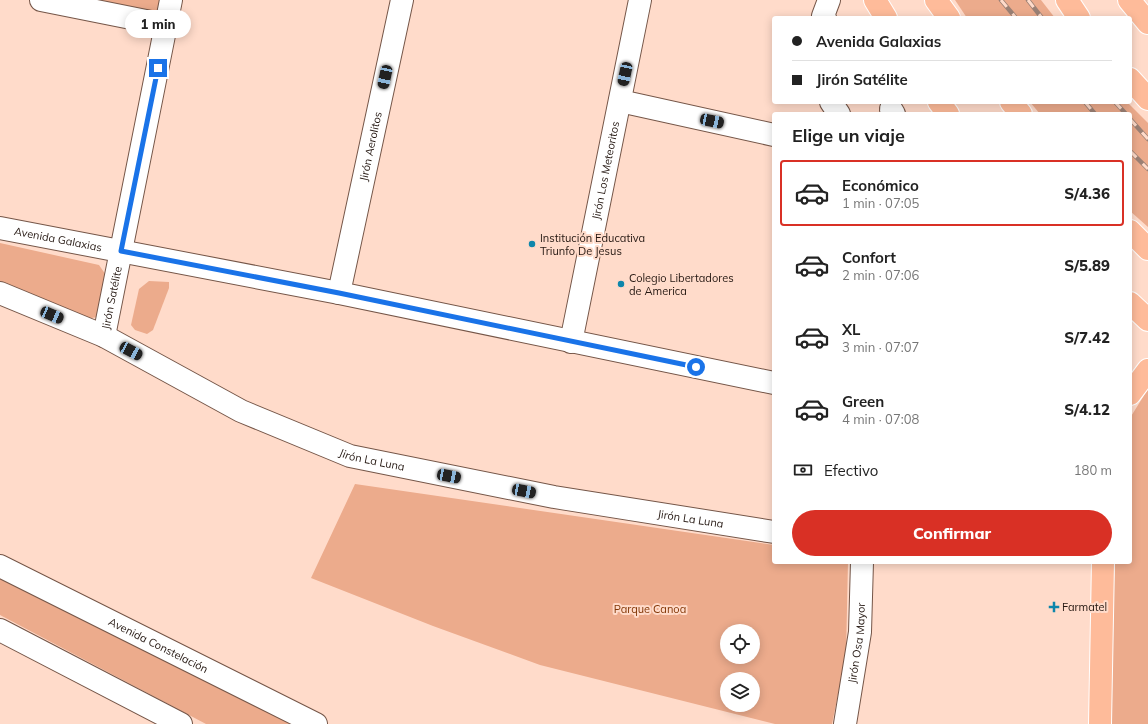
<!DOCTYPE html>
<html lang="es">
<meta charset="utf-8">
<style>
body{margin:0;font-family:Mulish,sans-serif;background:#f2f2f2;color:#222;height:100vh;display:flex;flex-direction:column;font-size:15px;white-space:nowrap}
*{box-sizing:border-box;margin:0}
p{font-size:13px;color:#767676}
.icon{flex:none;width:22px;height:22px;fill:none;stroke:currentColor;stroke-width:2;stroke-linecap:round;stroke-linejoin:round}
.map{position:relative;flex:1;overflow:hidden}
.side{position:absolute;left:772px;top:112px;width:360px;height:452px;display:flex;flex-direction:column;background:#fff;border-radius:4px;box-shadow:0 2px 10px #0003}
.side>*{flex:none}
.top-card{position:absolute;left:772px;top:16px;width:360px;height:88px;border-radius:4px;box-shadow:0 2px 10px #0003;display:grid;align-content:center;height:88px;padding:0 20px;background:#fff}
.tools{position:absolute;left:720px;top:624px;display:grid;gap:8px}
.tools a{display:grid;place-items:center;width:40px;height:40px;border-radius:50%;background:#fff;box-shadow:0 2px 10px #0003;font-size:20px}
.end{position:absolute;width:18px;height:18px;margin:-9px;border:5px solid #1a73e8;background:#fff;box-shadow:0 0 0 2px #fff}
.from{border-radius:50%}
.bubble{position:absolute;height:28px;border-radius:14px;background:#fff;box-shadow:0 2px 10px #0003;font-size:13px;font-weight:800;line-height:28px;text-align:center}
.car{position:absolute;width:12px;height:24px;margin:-12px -6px;border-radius:5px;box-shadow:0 0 3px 1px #0007;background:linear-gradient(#222 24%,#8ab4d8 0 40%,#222 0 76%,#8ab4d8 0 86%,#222 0)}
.top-card b{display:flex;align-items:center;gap:14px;height:38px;font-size:15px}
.top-card b+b{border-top:1px solid #e0e0e0}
.top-card i{width:10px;height:10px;background:#222}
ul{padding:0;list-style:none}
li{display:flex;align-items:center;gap:12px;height:66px;margin:0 8px 6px;padding:0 12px;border:2px solid transparent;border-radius:4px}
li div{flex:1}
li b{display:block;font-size:15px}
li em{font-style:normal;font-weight:800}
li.selected{border-color:#d93025}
li>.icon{width:36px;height:36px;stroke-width:1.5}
h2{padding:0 20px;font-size:18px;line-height:48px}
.pay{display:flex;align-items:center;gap:10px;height:44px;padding:0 20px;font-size:15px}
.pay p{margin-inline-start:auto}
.primary-button{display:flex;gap:8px;margin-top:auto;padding:8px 20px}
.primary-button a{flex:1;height:46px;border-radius:24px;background:#d93025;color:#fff;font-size:16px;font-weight:800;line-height:46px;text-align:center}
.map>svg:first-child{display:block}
.green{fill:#ecab8c;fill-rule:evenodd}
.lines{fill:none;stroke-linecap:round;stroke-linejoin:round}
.minor-casing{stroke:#755648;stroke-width:24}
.major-casing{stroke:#fff;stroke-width:24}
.minor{stroke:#fff;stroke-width:22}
.major{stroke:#febb9a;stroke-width:22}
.rail-casing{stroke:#9b8175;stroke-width:4.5}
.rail{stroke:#ffdbca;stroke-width:3;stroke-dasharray:9;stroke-linecap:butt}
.route{stroke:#1a73e8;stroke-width:5}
.poi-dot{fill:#0e86ab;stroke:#ffdbca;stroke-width:1.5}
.labels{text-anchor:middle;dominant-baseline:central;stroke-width:4;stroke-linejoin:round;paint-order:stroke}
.street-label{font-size:11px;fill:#241711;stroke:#ffdbca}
.poi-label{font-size:11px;fill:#241711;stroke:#ffdbca;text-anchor:start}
.park-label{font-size:11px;fill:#823605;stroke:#ffdbca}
</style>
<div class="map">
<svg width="1148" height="724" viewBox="0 0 1148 724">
<rect width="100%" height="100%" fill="#ffdbca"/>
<g class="green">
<polygon points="95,0 161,0 158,14"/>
<polygon points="955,0 1041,0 1055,18 967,18"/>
<polygon points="1030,102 1127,102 1148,123 1148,227 1130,211 1130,114 1040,114"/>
<polygon points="0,243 99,265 108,278 99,317 83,319 0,284"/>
<polygon points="149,281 169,282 169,288 153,330 147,334 135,330 131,325 139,289"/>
<polygon points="1148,389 1148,724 1111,724 1111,562 1130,562 1130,418"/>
<path d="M 355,484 L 774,545 L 774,562 L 848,562 L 846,655 L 832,724 L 775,724 L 540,665 L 433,626 L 311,578 ZM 727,631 L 753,631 L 753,657 L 727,657 ZM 727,679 L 753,679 L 753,705 L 727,705 Z"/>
<polygon points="0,577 294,724 206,724 0,615"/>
</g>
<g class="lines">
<g class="minor-casing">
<g id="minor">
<polyline points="41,0 166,25"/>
<polyline points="825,18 823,16 829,0"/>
<polyline points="620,101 774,135"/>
<polyline points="831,102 839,114"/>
<polyline points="891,109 894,114"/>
<path id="s1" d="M 0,228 L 339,293 L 774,383"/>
<path id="s2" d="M 0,293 L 104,336 L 241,411 L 350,456 L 554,497 L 774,532"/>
<path id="s3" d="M 339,293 L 402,0"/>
<path id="s4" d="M 104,336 L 171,0"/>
<path id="s5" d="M 571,342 L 640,0"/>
<path id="s6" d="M 0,566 L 316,724"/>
<polyline points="0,630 181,724"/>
<path id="s7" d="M 845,724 L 860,632 L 862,562"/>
</g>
</g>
<g class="major-casing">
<g id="major">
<polyline points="875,0 886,18"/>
<polyline points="936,0 949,18"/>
<polyline points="1067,0 1079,18"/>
<polyline points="1129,0 1148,23"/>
<polyline points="1130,79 1148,99"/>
<polyline points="939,102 948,114"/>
<polyline points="1011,102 1021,114"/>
<polyline points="1130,231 1148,249"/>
<polyline points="1130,303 1148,320"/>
<polyline points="1130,394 1148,370"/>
<polyline points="1100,724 1103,562"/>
</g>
</g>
<use href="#minor" class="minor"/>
<use href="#major" class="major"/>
<g class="rail-casing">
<g id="rail">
<polyline points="1001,0 1016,18"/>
<polyline points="1028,0 1042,18"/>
<polyline points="1085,102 1095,114"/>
<polyline points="1115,102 1126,114"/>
<polyline points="1130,119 1148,139"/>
<polyline points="1130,151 1148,169"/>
</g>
</g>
<use href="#rail" class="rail"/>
</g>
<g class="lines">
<polyline class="route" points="158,68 121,251 339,293 696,367"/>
</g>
<g class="poi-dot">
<circle cx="532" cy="244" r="4"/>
<circle cx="621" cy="284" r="4"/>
<path d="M1052 601h4v4h4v4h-4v4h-4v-4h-4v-4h4z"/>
</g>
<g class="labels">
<g class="street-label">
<text stroke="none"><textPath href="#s3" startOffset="150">Jirón Aerolitos</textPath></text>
<text stroke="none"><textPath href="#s5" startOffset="175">Jirón Los Meteoritos</textPath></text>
<text stroke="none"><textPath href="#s1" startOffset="59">Avenida Galaxias</textPath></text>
<text stroke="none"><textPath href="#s4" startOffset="39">Jirón Satélite</textPath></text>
<text stroke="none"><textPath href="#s2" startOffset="409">Jirón La Luna</textPath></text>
<text stroke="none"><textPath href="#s2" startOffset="733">Jirón La Luna</textPath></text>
<text stroke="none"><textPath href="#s7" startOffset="82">Jirón Osa Mayor</textPath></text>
<text stroke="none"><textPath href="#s6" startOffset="177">Avenida Constelación</textPath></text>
</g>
<g class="poi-label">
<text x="540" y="238">Institución Educativa<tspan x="540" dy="13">Triunfo De Jesus</tspan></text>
<text x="629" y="278">Colegio Libertadores<tspan x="629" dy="13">de America</tspan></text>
<text x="1062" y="607">Farmatel</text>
</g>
<g class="park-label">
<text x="650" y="609">Parque Canoa</text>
</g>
</g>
</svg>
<div class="tools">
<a><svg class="icon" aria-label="locate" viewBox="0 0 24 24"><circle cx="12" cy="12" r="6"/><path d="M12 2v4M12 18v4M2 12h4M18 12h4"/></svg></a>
<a><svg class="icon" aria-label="layers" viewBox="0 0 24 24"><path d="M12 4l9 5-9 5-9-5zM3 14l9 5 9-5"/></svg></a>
</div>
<i class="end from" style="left:696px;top:367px"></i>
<i class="end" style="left:158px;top:68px"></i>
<div class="bubble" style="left:125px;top:10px;width:66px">1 min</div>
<i class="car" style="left:625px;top:74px;rotate:192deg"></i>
<i class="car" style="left:385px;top:77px;rotate:192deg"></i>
<i class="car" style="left:712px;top:121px;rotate:102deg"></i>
<i class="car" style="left:52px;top:315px;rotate:113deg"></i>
<i class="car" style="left:131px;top:351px;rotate:118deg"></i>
<i class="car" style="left:449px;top:476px;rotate:101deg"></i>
<i class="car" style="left:524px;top:491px;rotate:101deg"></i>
<div class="top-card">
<b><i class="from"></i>Avenida Galaxias</b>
<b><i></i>Jirón Satélite</b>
</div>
<section class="side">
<h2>Elige un viaje</h2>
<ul>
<li class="selected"><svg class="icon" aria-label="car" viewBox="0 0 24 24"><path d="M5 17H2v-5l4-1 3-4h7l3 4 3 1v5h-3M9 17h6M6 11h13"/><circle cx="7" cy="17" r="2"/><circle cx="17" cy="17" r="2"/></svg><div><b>Económico</b><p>1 min · 07:05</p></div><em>S/4.36</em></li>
<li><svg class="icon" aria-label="car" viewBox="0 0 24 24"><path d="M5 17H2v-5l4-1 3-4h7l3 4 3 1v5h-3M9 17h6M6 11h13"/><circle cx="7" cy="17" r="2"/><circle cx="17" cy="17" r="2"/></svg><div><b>Confort</b><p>2 min · 07:06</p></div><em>S/5.89</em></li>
<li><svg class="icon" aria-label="car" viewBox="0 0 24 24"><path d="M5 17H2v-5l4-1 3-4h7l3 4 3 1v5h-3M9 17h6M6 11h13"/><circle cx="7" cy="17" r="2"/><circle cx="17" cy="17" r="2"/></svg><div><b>XL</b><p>3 min · 07:07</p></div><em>S/7.42</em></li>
<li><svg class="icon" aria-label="car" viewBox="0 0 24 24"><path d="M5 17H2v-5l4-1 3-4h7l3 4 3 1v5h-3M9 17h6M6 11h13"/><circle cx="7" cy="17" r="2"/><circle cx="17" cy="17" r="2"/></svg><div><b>Green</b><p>4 min · 07:08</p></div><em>S/4.12</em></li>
</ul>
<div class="pay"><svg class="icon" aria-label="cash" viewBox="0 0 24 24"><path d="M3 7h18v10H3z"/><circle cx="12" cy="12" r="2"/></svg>Efectivo<p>180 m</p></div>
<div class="primary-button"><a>Confirmar</a></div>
</section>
</div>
